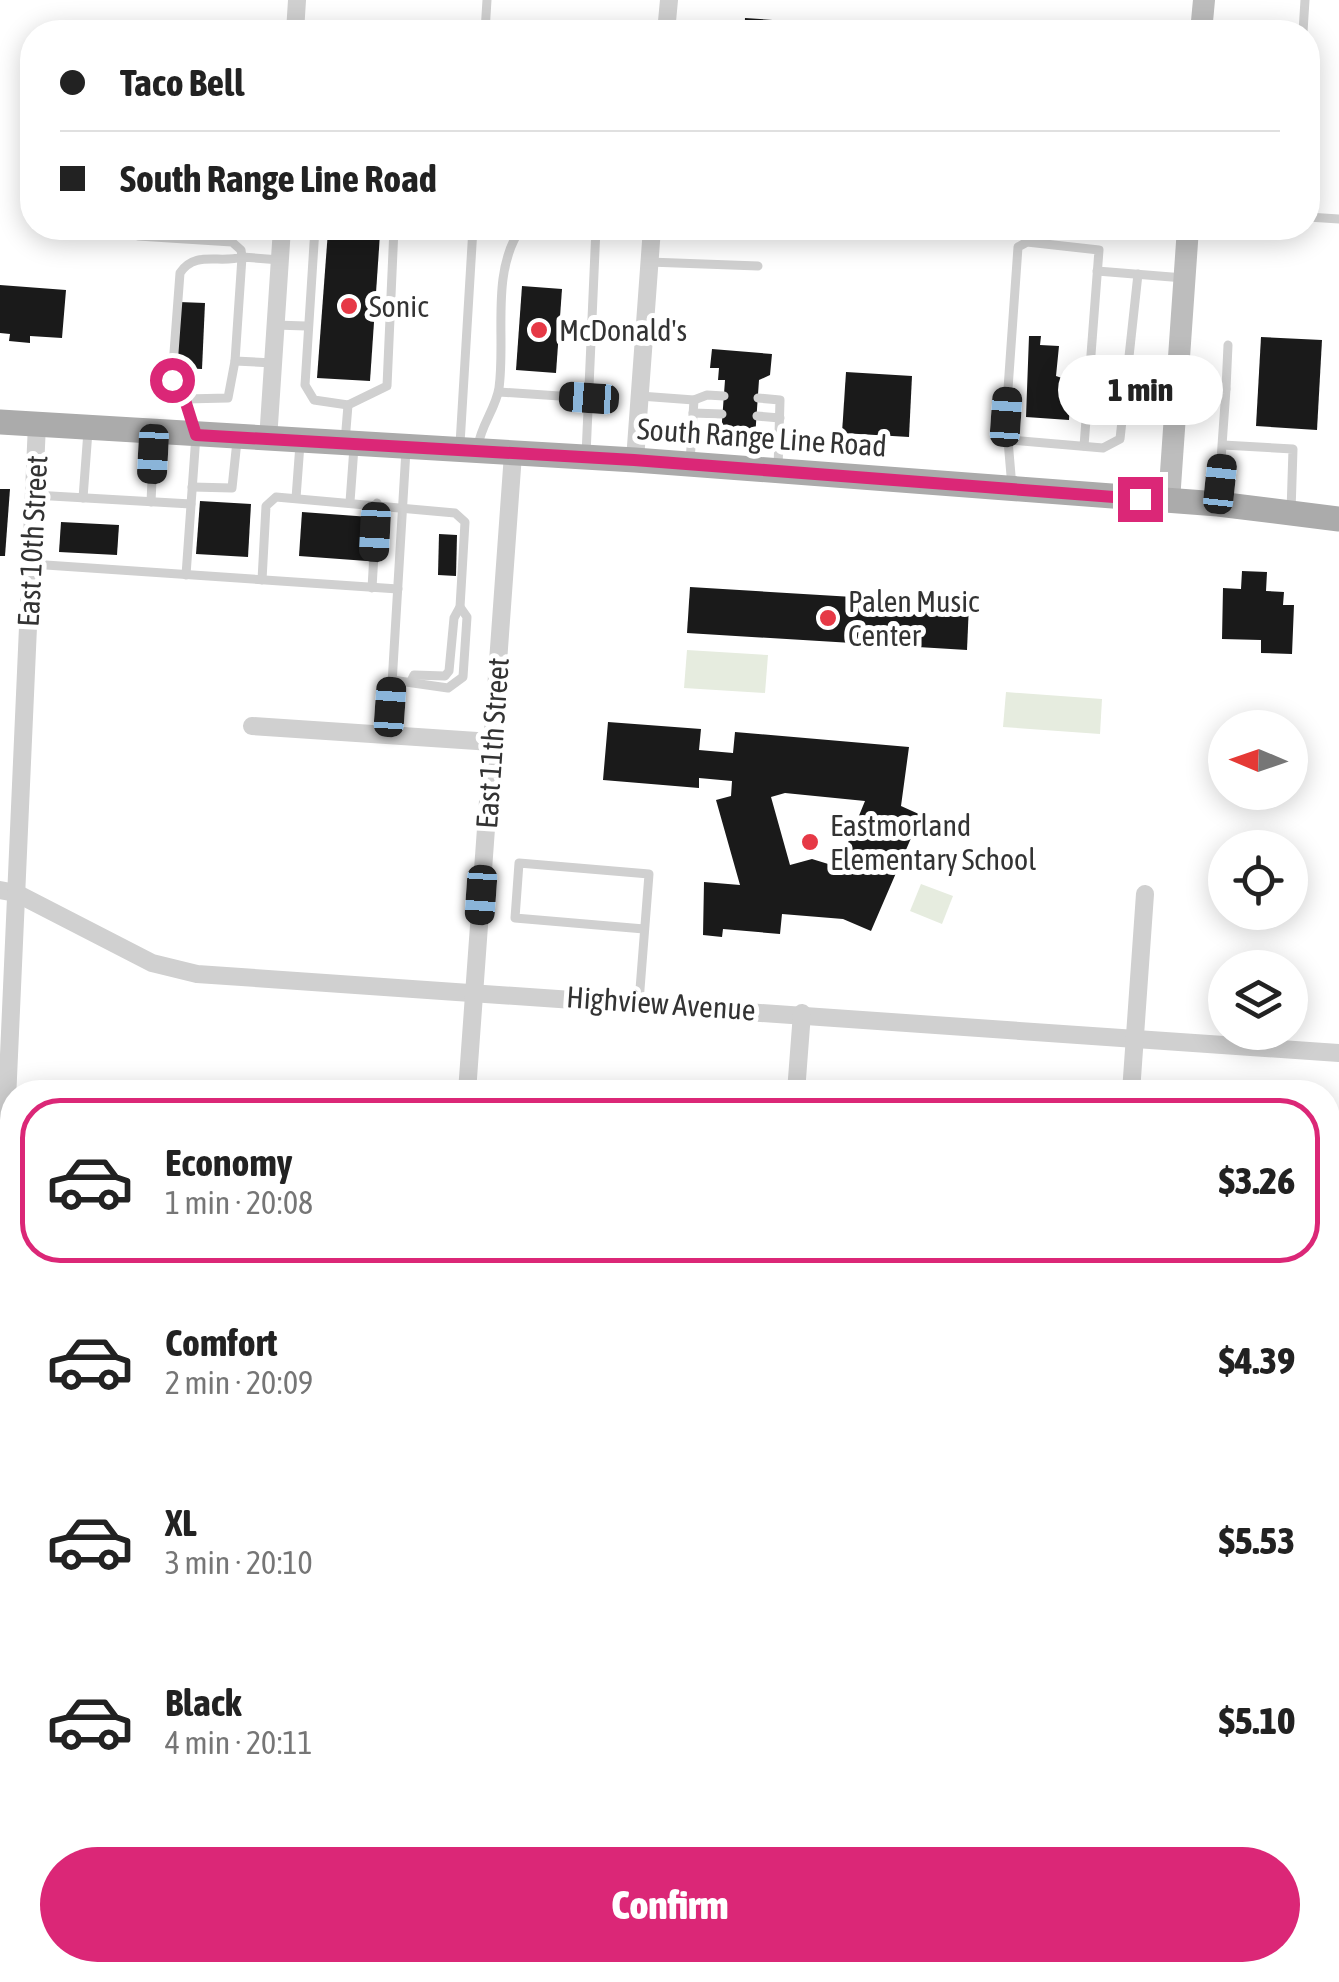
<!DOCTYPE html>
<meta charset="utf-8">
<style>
body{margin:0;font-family:"Asap Condensed",sans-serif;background:#f2f2f2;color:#222;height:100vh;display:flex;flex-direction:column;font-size:38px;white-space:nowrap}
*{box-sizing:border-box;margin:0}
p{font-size:32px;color:#767676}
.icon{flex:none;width:55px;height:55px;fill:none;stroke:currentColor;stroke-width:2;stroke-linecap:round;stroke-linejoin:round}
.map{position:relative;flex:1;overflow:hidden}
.sheet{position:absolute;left:0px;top:1080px;width:1340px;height:902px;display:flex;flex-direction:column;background:#fff;border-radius:40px 40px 0 0;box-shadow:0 5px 25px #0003}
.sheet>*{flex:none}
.hud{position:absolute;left:20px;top:20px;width:1300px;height:220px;border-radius:40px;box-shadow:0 5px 25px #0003;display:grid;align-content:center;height:220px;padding:0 40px;background:#fff}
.needle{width:65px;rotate:272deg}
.controls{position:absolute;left:1208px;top:710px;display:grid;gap:20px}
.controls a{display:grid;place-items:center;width:100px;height:100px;border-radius:50%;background:#fff;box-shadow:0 5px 25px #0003;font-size:50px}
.end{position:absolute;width:45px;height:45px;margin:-22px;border:12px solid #db2777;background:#fff;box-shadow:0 0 0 5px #fff}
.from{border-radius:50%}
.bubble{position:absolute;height:70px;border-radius:35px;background:#fff;box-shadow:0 5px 25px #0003;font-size:32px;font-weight:800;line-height:70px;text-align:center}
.car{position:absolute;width:30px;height:60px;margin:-30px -15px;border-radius:12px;box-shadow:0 0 8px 2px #0007;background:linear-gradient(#222 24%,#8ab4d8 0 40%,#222 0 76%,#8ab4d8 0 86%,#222 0)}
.hud b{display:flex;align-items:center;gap:35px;height:95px;font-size:38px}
.hud b+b{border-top:2px solid #e0e0e0}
.hud i{width:25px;height:25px;background:#222}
ul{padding:18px 0 0;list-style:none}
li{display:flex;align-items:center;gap:30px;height:165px;margin:0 20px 15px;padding:0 20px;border:5px solid transparent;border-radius:40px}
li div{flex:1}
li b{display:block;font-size:38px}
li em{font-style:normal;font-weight:800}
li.selected{border-color:#db2777}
li>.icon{width:90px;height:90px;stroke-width:1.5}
.cta{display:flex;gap:20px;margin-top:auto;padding:20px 40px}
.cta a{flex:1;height:115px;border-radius:60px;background:#db2777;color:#fff;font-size:40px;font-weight:800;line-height:115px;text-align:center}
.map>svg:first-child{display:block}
.green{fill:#e6ecdf}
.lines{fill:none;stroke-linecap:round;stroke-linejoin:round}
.stream{stroke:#cfe2ee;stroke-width:5}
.building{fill:#1a1a1a;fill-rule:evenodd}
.lane{stroke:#d0d0d0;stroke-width:9}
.street{stroke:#d0d0d0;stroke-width:18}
.secondary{stroke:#bdbdbd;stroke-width:22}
.primary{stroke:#ababab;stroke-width:25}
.rail{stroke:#888;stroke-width:5;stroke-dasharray:10 8;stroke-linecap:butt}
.route{stroke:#db2777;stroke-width:12}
.poi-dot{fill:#e63946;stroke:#fff;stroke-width:4}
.labels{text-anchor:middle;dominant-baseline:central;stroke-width:10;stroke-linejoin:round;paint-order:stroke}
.poi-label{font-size:30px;fill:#333;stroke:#fff;text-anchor:start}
.street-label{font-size:30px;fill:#333;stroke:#fff}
</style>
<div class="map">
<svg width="1339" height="1982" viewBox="0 0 1339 1982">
<rect width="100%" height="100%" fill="#fff"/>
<g class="green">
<polygon points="687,650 768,655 765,693 684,688"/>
<polygon points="1006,692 1102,699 1100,734 1003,727"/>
<polygon points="921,884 953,896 942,924 910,911"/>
</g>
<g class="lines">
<g class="stream">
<polyline points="0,1846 12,1883"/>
<polyline points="35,1970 37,1982"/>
</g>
</g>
<g class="building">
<polygon points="745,18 815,23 814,32 744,32"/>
<polygon points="717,228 778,228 778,237 716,233"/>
<polygon points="328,231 380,234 370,381 317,378"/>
<polygon points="0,285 66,290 62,338 30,336 30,343 9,341 10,334 0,333"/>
<polygon points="522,286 562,289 556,373 516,370"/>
<polygon points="179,302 205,303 202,369 176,368"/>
<polygon points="1029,336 1041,336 1040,345 1059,346 1056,376 1071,381 1069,420 1026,417"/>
<polygon points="1261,337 1322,340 1317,430 1256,426"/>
<polygon points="712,349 772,354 770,375 759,380 755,438 721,435 725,380 718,380 719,368 710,368"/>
<polygon points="846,372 912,376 909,437 842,433"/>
<polygon points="0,489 10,489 5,556 0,556"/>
<polygon points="200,501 251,504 248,557 196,554"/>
<polygon points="302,512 370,517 367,561 299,556"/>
<polygon points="61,522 119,525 117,555 59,552"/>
<polygon points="439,534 457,535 456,576 438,575"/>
<polygon points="1242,571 1267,572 1266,591 1284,592 1283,605 1294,605 1292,654 1261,653 1261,640 1222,639 1223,588 1241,589"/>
<polygon points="690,587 969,604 967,650 687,633"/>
<path d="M 608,722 L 701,729 L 699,750 L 733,753 L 735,732 L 909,747 L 901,806 L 921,815 L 871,931 L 843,919 L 782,914 L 780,934 L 723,929 L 722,937 L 703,935 L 704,882 L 740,885 L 716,800 L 731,796 L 732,781 L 699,778 L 699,788 L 603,780 ZM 785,793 L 865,801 L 838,867 L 812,859 L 790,865 L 771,797 Z"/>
</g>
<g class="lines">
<g class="lane">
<polyline points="485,32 487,0"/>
<polyline points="1303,32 1305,0"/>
<polyline points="1308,217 1339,219"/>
<polyline points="315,228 305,385 314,400 348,405 387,386 394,228"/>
<path d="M 138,236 L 232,242 L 241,250 L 242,257 C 220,264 195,250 180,273 L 172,379 L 176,393 L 185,399"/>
<polyline points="649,262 758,266"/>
<polyline points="1097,271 1184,278"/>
<polyline points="275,325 306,326"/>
<polyline points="273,363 235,361 242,257 280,260"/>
<polyline points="1179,387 1226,389 1218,502"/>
<polyline points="1226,389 1228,345"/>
<polyline points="499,392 589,398"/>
<polyline points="640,396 694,400 707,395 724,396"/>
<polyline points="758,398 780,400 778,469"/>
<polyline points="1128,398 1173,402"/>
<polyline points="693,413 722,414"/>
<polyline points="757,416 780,418"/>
<polyline points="691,437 778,442"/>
<polyline points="1010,440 1103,448 1120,439 1138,274"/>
<polyline points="345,442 348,405"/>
<polyline points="460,444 473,228"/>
<polyline points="1223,445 1293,449 1291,512"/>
<path d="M 478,446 C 481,425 496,408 499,388 C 506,337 490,273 521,228"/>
<polyline points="586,455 596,228"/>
<polyline points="690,462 694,400"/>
<polyline points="192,487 232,488 237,441"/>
<polyline points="1012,487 1006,417 1018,247 1027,242 1099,250 1084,446"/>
<polyline points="34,495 191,504"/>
<polyline points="83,498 88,431"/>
<polyline points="296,498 300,444"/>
<polyline points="151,502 154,435"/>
<polyline points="350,502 354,447"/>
<polyline points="31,564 398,589"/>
<polyline points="186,575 196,435 185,399 228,398 235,361"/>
<polyline points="262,580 266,506 276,497 455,513 465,522 460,607 454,618 449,671 445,676 414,675 411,681"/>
<polyline points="372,588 377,503"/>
<polyline points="392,680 448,688 463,677 467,617 460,607"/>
<polyline points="389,734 406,450"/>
<polyline points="639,1002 649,874 519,863 515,918 644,929"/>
<polyline points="568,1982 569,1970"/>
</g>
<g class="street">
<polyline points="295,32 297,0"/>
<polyline points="666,32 669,0"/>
<polyline points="268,440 282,228"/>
<polyline points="635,460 652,228"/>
<polyline points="252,726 492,742"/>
<polyline points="0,890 16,893 152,963 197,974 1339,1053"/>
<polyline points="467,1092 513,454"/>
<polyline points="796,1092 802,1013"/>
<polyline points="1131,1092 1145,894"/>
<polyline points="0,1258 37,424"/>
<polyline points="0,1399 12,1400"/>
<polyline points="1328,1578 1339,1579"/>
<polyline points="139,1970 140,1982"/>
<polyline points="405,1982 406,1970"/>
<polyline points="736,1982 736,1970"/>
<polyline points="1067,1982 1067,1970"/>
</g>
<g class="secondary">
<polyline points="1201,32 1204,0"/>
<polyline points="1169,501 1188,228"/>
</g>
<polyline class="primary" points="0,422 635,460 1218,504 1339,519"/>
<g class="rail">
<polyline points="0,1804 12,1836"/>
<polyline points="52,1970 54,1982"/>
<polyline points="113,1970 113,1982"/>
</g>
</g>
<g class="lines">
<polyline class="route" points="172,380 176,393 185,400 196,435 634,460 1140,499"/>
</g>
<g class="poi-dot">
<circle cx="349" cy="306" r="10"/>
<circle cx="539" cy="330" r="10"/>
<circle cx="828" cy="618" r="10"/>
<circle cx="810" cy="842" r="10"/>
</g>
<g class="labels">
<g class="poi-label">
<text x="369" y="306">Sonic</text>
<text x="559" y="330">McDonald's</text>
<text x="848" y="601">Palen Music<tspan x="848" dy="34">Center</tspan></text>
<text x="830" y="825">Eastmorland<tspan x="830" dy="34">Elementary School</tspan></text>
</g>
<g class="street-label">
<text transform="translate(762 437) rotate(4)">South Range Line Road</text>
<text transform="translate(32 541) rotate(-87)">East 10th Street</text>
<text transform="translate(492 743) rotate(-86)">East 11th Street</text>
<text transform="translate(661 1003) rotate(4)">Highview Avenue</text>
</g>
</g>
</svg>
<div class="controls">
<a><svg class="needle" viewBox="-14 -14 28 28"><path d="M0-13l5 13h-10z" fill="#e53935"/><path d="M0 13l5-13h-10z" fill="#767676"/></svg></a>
<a><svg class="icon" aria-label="locate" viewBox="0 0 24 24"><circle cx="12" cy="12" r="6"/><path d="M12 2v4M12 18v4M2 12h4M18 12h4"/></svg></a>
<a><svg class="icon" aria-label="layers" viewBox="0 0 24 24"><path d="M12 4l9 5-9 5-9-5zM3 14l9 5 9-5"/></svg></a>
</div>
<i class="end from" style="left:172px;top:380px"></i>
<i class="end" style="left:1140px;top:499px"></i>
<div class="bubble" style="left:1058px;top:355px;width:165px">1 min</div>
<i class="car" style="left:589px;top:398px;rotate:274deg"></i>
<i class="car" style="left:1006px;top:417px;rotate:4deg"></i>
<i class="car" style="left:153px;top:454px;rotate:183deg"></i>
<i class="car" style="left:1220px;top:484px;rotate:6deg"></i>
<i class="car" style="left:375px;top:532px;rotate:183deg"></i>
<i class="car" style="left:390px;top:707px;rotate:4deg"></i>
<i class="car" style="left:481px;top:895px;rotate:184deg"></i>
<div class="hud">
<b><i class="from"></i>Taco Bell</b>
<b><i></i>South Range Line Road</b>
</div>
<section class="sheet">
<ul>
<li class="selected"><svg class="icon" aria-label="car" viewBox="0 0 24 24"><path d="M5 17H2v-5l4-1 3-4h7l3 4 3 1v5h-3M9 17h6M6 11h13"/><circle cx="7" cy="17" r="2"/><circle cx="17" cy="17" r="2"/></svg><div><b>Economy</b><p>1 min · 20:08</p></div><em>$3.26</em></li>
<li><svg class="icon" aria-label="car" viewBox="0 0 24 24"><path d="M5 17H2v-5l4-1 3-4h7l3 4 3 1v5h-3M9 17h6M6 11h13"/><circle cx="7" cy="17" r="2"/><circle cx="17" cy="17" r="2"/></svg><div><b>Comfort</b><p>2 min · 20:09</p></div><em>$4.39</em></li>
<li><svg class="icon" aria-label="car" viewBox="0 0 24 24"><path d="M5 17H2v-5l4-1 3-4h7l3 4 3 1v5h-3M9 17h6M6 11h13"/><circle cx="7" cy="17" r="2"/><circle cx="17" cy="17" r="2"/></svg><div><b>XL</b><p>3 min · 20:10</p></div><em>$5.53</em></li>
<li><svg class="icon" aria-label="car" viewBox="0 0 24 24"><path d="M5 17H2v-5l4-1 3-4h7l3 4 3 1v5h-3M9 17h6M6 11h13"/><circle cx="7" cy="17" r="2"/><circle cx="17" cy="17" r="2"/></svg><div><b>Black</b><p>4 min · 20:11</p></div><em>$5.10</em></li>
</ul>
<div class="cta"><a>Confirm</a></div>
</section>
</div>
